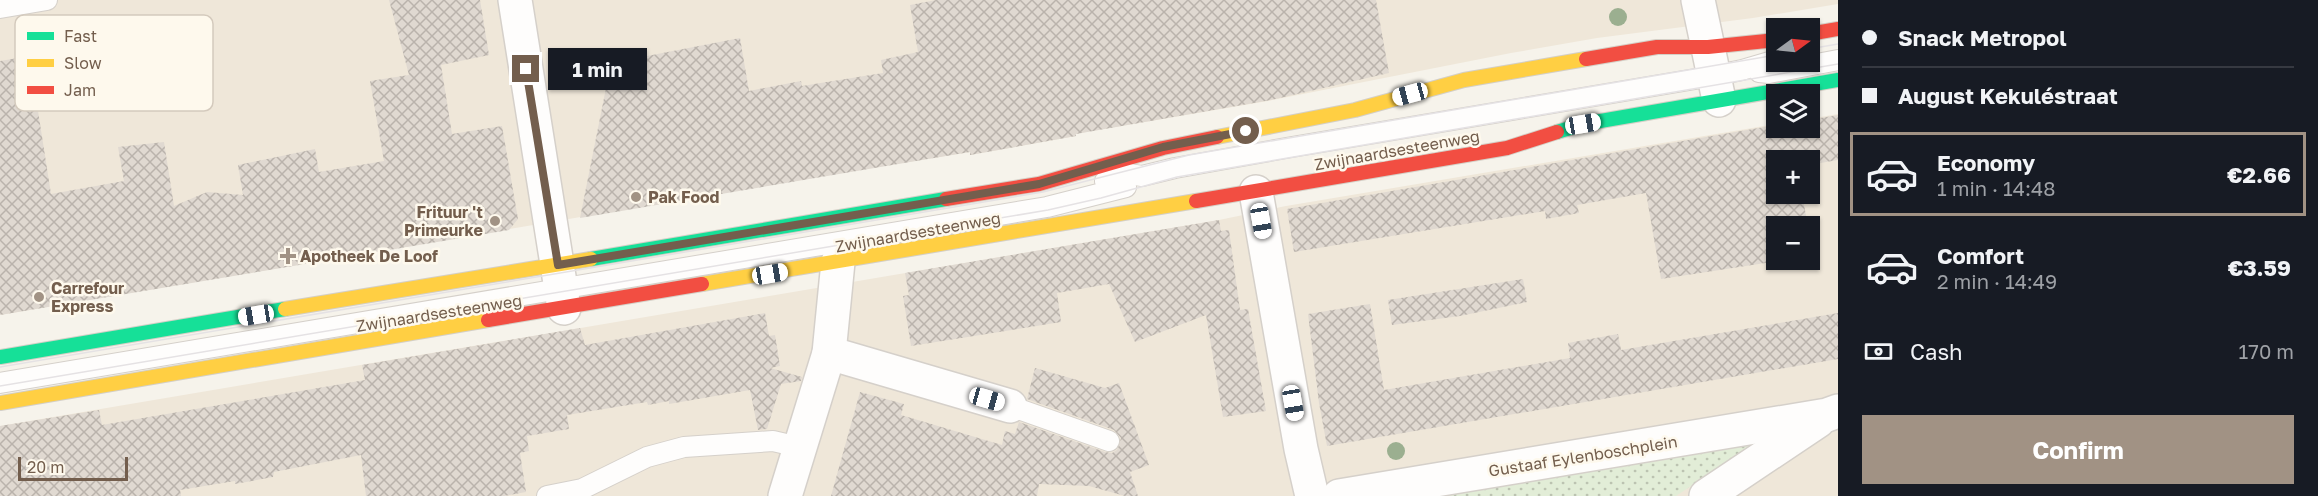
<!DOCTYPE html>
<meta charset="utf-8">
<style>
body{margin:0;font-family:"Golos Text",sans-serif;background:#242831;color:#f1f3f6;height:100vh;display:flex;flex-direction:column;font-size:22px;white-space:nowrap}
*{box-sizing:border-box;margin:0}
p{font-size:20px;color:#9ea1a6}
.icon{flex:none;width:33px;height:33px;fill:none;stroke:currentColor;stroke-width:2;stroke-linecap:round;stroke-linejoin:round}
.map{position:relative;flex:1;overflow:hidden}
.drawer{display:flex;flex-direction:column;background:#171b24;width:480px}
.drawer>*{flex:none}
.banner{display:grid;align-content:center;height:132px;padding:0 24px;background:#171b24}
.needle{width:39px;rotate:75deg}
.buttons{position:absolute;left:1766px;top:18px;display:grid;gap:12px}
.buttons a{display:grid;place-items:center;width:54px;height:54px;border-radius:0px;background:#171b24;box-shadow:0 2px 4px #0004;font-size:30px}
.scale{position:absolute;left:18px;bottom:15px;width:110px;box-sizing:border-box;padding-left:6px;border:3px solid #735e4d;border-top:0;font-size:16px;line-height:21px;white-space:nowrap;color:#735e4d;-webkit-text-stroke:4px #fef9ed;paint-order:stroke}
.end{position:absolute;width:27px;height:27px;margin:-14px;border:8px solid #735e4d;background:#fff;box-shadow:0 0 0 3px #fff}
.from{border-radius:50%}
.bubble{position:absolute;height:42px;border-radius:0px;background:#171b24;box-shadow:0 2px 4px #0004;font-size:20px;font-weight:700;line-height:42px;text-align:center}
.car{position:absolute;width:18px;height:36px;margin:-18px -9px;border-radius:8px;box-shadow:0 0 4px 2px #0007;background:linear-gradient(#fff 24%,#345 0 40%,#fff 0 76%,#345 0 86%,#fff 0)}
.banner b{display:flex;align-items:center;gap:21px;height:57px;font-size:22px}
.banner b+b{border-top:2px solid #363941}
.banner i{width:15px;height:15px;background:#f1f3f6}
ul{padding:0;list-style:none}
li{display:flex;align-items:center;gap:18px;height:84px;margin:0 12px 9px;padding:0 12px;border:3px solid transparent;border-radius:0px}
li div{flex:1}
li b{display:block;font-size:22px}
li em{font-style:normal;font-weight:700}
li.on{border-color:#a19284}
li>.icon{width:54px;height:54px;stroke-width:1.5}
.pay{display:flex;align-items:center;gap:15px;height:66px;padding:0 24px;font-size:22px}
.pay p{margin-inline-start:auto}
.action{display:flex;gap:12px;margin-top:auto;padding:12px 24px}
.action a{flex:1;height:69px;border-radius:0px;background:#a19284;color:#fff;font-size:24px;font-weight:700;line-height:69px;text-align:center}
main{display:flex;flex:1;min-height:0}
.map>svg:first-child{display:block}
.residential{fill:#efe7d9;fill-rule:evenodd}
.grass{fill:url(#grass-dots)}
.building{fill:url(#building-cross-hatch)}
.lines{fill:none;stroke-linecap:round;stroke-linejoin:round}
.lane-casing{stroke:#d5d0ca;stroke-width:22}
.street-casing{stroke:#d5d0ca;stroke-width:36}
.fast-casing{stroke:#d4cfc6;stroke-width:16}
.slow-casing{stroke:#d4cfc6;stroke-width:16}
.jam-casing{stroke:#d4cfc6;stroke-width:16}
.lane{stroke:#fefdfc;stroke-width:20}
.street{stroke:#fefdfc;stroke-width:33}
.fast{stroke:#16e098;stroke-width:14}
.slow{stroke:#ffcf43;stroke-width:14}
.jam{stroke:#f24e42;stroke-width:14}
.tram{stroke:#e5e2e4;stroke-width:1.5}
.tree{fill:#9baf90}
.route{stroke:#735e4d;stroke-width:8}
.poi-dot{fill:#a19284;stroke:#fef9ed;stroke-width:2}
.labels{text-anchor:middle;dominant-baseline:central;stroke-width:5;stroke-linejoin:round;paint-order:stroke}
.street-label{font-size:16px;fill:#735e4d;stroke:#fef9ed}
.poi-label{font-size:16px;font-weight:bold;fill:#735e4d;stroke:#fef9ed;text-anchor:start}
.key{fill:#fef9ed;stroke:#d4cabd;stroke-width:1.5}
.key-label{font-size:16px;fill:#735e4d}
</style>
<main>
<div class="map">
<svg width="1838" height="496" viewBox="0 0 1838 496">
<defs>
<pattern id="grass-dots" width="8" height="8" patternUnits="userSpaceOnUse" patternTransform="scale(1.5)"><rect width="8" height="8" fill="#e2edd7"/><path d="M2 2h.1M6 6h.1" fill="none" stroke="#bcc3b1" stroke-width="1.8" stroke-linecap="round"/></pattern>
<pattern id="building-cross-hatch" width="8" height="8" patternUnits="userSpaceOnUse" patternTransform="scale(1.5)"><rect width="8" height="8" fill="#e0d9d1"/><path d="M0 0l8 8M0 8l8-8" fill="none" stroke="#bab3ac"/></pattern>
</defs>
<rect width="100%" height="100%" fill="#f6f3eb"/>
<g class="residential">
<polygon points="0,0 1838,0 1838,4 1753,18 1597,38 1511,53 1268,101 1080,133 1076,134 1076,136 970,155 970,152 865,169 0,315"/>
<path d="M 1838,114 L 1838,496 L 0,496 L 0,426 L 1219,220 L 1286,206 L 1776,124 L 1776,128 L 1809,128 L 1809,119 ZM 1776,160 L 1809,160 L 1809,194 L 1776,194 ZM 1776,226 L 1809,226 L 1809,260 L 1776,260 Z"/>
</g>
<polygon class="grass" points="1754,444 1676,496 1430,496"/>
<g class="building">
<polygon points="389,0 480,0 489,55 441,65 452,134 502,126 518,219 509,230 0,315 0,61 101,44 110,99 38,111 51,194 124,181 118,147 164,142 174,206 207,192 243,195 238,165 315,149 319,172 384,161 370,81 409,75"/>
<polygon points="936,0 1376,0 1389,73 1271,100 1076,134 1076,136 970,155 970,152 910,162 580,218 611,63 740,38 749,91 801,81 802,86 883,73 881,60 918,52 910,5"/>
<polygon points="1838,115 1838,160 1809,165 1809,160 1776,160 1776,194 1802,194 1808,226 1776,226 1776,260 1785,260 1661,279 1646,193 1577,205 1579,213 1546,219 1545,211 1294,252 1287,209 1776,125 1776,128 1809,128 1809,120"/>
<polygon points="1219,220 1221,231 1229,230 1240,310 1248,309 1266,411 1223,417 1206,315 1135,342 1109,284 1057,293 1061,322 911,346 903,296 909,295 905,273"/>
<polygon points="1523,279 1527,302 1460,316 1392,325 1388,300"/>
<polygon points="1370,304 1384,390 1570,358 1568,343 1618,334 1621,350 1838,313 1838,359 1327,446 1319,403 1308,314"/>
<polygon points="765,313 769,336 775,335 780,366 770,368 802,377 801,381 781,384 767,429 758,430 750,390 669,404 669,401 648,405 647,402 567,415 569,429 527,436 529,451 520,453 526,492 504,496 366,496 361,455 274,472 273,477 235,484 235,481 180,490 181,496 0,496 0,426 99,410 102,425 365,380 362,365 580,328 585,345"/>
<polygon points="1035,368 1105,388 1119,383 1149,465 1130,472 1138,496 1125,496 1089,486 1039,484 1037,496 831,496 860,392 904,404 901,415 1002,445 1005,431 1015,434 1019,422 1105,452 1112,453 1117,450 1121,438 1114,430 1027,399"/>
</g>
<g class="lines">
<g class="lane-casing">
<g id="lane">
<polyline points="0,8 47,0"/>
<polyline points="1759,72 1769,73 1838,60"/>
<polyline points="1105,181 1129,174 1142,176 1175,168 1292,147 1713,76 1742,70 1776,60"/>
<polyline points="0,383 1047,207 1126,187"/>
<polyline points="1010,406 1109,441"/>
<polyline points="547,496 582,489 647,457 684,447 773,441 799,447"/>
</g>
</g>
<g class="street-casing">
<g id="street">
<polyline points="515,0 564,308"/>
<polyline points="1698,0 1719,100"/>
<polyline points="1256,192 1301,449 1312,496"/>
<polyline points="829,353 1010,406"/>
<polyline points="785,496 829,353 838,262"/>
<polyline points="1339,496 1827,415 1838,411"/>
<polyline points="1706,496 1818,421"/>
</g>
</g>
<g class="fast-casing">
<g id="fast">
<polyline points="1557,132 1583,124 1838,80"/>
<polyline points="591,259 946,199"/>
<polyline points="0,357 285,309"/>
</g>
</g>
<g class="slow-casing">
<g id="slow">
<polyline points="1217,137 1355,110 1464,80 1586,59"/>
<polyline points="702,284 1196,201"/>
<polyline points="285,309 591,259"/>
<polyline points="0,403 488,320"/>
</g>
</g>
<g class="jam-casing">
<g id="jam">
<polyline points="1809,34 1838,29"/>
<polyline points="1586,59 1657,47 1708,47 1776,40"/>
<polyline points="946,199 1039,184 1163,148 1217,137"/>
<polyline points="1196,201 1507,148 1557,132"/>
<polyline points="488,320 702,284"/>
</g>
</g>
<use href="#lane" class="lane"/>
<use href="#street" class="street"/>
<use href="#fast" class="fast"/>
<use href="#slow" class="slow"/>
<use href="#jam" class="jam"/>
<g class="tram">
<polyline points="1809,49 1838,44"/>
<polyline points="0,367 1043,192 1189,155 1776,55"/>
<polyline points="0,386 1048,210 1101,198 1177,177 1838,64"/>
</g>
</g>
<g class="tree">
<circle cx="1618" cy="17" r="9"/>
<circle cx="1396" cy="451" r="9"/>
</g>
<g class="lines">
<polyline class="route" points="526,69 558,265 1039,184 1163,147 1246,131"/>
</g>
<g class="poi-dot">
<circle cx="636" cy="197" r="6"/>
<circle cx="495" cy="221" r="6"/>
<path d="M285 247h6v6h6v6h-6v6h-6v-6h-6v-6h6z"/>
<circle cx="39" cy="297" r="6"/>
</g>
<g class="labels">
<g class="street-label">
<text transform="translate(1397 150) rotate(-10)">Zwijnaardsesteenweg</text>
<text transform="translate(918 232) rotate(-10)">Zwijnaardsesteenweg</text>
<text transform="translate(439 313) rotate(-9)">Zwijnaardsesteenweg</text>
<text transform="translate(1583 456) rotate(-9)">Gustaaf Eylenboschplein</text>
</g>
<g class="poi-label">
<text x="648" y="197">Pak Food</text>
<text x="483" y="212" text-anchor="end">Frituur 't<tspan x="483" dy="18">Primeurke</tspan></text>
<text x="300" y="256">Apotheek De Loof</text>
<text x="51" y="288">Carrefour<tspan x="51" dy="18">Express</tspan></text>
</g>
</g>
<rect x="15" y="15" width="198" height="96" rx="9" class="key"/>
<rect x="27" y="32" width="27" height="8" fill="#16e098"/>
<rect x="27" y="59" width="27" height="8" fill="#ffcf43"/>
<rect x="27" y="86" width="27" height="8" fill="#f24e42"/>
<g class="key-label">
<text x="64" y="42">Fast</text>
<text x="64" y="69">Slow</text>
<text x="64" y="96">Jam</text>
</g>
</svg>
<div class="buttons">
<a><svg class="needle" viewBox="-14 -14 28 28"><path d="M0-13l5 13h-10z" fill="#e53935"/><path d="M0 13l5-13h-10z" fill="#9ea1a6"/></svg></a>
<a><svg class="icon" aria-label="layers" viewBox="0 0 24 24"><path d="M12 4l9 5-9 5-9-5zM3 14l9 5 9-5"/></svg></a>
<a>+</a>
<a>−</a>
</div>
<div class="scale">20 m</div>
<i class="end from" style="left:1246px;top:131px"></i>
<i class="end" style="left:526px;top:69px"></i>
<div class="bubble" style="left:548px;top:48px;width:99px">1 min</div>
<i class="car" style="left:1410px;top:94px;rotate:255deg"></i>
<i class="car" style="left:1583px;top:124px;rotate:80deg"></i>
<i class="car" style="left:1261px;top:221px;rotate:170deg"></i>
<i class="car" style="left:770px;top:274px;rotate:80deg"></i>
<i class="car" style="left:256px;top:315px;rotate:261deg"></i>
<i class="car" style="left:987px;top:399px;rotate:106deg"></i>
<i class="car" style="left:1293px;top:403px;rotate:170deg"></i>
</div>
<section class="drawer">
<div class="banner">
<b><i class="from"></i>Snack Metropol</b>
<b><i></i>August Kekuléstraat</b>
</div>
<ul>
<li class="on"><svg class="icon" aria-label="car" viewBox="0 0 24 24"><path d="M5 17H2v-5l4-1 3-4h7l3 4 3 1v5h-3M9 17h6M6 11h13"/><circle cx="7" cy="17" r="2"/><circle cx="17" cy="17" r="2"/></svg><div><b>Economy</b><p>1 min · 14:48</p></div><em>€2.66</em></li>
<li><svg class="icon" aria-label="car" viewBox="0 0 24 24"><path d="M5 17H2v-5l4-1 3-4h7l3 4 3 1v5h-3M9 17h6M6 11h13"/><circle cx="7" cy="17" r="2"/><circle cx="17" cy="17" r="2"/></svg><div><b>Comfort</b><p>2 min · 14:49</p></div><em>€3.59</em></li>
</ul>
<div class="pay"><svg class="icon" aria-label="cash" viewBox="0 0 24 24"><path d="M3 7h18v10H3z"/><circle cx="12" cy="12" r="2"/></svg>Cash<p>170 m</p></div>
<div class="action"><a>Confirm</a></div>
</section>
</main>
